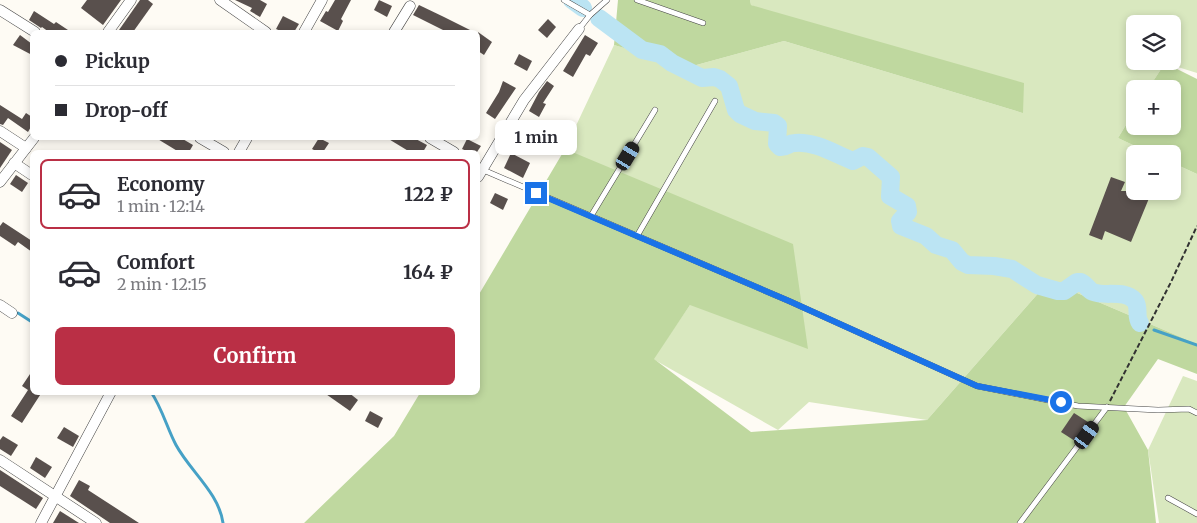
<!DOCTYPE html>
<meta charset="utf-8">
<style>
body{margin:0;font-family:Merriweather,serif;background:#f7f7f7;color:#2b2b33;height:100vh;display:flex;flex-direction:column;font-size:19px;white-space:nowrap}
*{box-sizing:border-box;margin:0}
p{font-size:16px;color:#7c7c81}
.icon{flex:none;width:28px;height:28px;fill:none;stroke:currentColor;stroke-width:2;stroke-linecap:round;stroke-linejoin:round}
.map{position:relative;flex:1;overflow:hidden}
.sheet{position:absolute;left:30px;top:150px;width:450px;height:245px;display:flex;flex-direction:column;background:#fff;border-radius:8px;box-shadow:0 2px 8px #0003}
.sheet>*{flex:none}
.top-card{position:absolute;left:30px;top:30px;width:450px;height:110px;border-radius:8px;box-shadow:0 2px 8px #0003;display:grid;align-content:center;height:110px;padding:0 25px;background:#fff}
.controls{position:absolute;left:1126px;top:15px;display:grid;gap:10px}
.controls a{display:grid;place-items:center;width:55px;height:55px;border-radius:8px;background:#fff;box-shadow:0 2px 8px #0003;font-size:25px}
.end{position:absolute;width:22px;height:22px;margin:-11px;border:6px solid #1a73e8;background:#fff;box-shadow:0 0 0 2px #fff}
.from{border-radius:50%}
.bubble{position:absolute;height:35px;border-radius:8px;background:#fff;box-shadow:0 2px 8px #0003;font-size:16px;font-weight:700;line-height:35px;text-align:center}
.car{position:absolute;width:15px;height:30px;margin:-15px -8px;border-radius:6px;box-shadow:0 0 4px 1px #0007;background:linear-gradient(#222 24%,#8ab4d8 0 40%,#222 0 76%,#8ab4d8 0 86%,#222 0)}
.top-card b{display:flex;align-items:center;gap:18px;height:48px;font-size:19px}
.top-card b+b{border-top:1px solid #e1e1e2}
.top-card i{width:12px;height:12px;background:#2b2b33}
ul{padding:9px 0 0;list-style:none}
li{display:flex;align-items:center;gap:15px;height:70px;margin:0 10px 8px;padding:0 15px;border:2px solid transparent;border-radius:8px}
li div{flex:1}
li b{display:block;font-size:19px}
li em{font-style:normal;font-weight:700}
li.on{border-color:#ba2f45}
li>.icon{width:45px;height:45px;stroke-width:1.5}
.primary-button{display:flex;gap:10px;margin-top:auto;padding:10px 25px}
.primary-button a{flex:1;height:58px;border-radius:8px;background:#ba2f45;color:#fff;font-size:20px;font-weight:700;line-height:58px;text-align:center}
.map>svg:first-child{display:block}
.green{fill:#d9e8bf;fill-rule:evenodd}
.forest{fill:#bfd89f}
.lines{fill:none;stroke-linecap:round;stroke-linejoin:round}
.stream{stroke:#46a1c6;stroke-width:3}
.river{stroke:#bbe4f3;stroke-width:18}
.building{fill:#59504d}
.lane-casing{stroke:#434343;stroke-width:6}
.street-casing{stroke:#434343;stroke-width:11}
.path{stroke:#323232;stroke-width:2;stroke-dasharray:5 2.5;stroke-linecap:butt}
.lane{stroke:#fff;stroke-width:5}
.street{stroke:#fff;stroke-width:10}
.route{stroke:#1a73e8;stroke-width:6}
</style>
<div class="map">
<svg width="1197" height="523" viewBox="0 0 1197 523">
<rect width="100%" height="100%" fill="#fefbf4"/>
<g class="green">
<path d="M 750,0 L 1197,0 L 1197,73 L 1165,63 L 1148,89 L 1135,89 L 1135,110 L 1118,138 L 1152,154 L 1135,154 L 1135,191 L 1172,191 L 1173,163 L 1197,174 L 1197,344 L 1049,281 L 927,420 L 809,402 L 778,430 L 653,359 L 690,305 L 565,149 L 614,45 L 689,67 L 784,41 L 1023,113 L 751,5 ZM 1135,24 L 1172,24 L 1172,61 L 1135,61 Z"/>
<polygon points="1183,376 1197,381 1197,523 1159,523 1148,450"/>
</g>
<g class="forest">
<polygon points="618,0 750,0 751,5 1024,83 1023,113 784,41 689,67 614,45"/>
<polygon points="1165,63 1197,79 1197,174 1173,163 1172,154 1152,154 1118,138 1135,110 1135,126 1172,126 1172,89 1148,89"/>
<polygon points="565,149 793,244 808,349 690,305 654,359 751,432 927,420 1049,281 1197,344 1197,374 1158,359 1124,407 1148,450 1156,523 304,523 394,436 420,393 478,392 478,296"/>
</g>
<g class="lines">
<g class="stream">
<polyline points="18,313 32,322"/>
<polyline points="1154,330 1197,345"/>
<path d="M 151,392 C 162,408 167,428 176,445 C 190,471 219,493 223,523"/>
</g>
<g class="river">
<polyline points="572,0 583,8"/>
<path d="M 599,18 L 642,50 L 660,54 L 672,63 L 702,78 L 714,77 L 720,79 L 729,86 L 736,110 L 740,114 L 755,121 L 774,123 L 778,126 L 777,144 L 780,147 C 786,148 788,143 795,143 C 815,141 835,154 853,161 L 863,156 L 868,157 L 891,177 L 890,196 L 907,206 L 908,212 L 900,221 L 901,226 L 926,236 L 936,245 L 952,250 L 962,262 L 968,265 L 994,266 L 1012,269 L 1037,285 L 1058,291 L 1064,291 L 1077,282 L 1081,282 C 1086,284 1088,290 1093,292 C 1105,297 1125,289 1135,301 C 1140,308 1135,316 1140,323"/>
</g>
</g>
<g class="building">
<polygon points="87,0 121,0 103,25 81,8"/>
<polygon points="140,0 148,0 153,4 133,32 123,32 119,30"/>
<polygon points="235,0 260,0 267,4 260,17 250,11 252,8"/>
<polygon points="335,0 351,0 341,19 343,21 338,31 320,21 326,11 328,12"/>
<polygon points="379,0 392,6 387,17 374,10"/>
<polygon points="419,5 444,17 474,32 447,32 413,15"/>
<polygon points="34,11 54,24 56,22 71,32 49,32 42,27 41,28 29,20"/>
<polygon points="283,16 299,24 294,32 283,32 276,29"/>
<polygon points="548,19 556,27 547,38 538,30"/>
<polygon points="478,32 492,42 484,55 478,51"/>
<polygon points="20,35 32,44 32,55 13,45"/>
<polygon points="585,35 598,43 590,56 586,54 573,77 563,71"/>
<polygon points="519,54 532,61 527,71 514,64"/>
<polygon points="503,81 516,88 495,119 486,113 499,92"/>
<polygon points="547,81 554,86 543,103 546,104 539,117 529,111 539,92"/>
<polygon points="0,105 22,119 26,113 32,117 32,125 28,132 8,118 3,125 0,124"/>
<polygon points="156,138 181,138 193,145 189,152 179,152"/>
<polygon points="319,138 329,143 323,152 318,152 312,149"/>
<polygon points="387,138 414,138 427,145 423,152 410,152"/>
<polygon points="467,139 481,146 477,152 469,152 462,149"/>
<polygon points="0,142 12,150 0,168"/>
<polygon points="511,153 530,163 523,178 504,168"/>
<polygon points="16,175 28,183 22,192 10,184"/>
<polygon points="1111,177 1125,182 1121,191 1152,191 1131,242 1105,231 1102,240 1089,235"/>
<polygon points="495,193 508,199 503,210 490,203"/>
<polygon points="3,222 32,241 32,252 18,242 15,246 0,236 0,226"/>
<polygon points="32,371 32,392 42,392 22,423 11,416 28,390 22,386"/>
<polygon points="323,392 348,392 358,400 350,411"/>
<polygon points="370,411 383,418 378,428 365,421"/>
<polygon points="1074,413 1088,422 1075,441 1061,432"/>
<polygon points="64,427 79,436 73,447 57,438"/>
<polygon points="3,436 18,445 11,456 0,449 0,440"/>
<polygon points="36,457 52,467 45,478 30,468"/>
<polygon points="0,470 43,498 36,509 0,486"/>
<polygon points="79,480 90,486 88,490 139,523 110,523 70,496"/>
<polygon points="60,511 79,523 53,523"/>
</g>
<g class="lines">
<g class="lane-casing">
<g id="lane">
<polyline points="564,0 590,15"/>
<polyline points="637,0 703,23"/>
<polyline points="579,29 590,15 607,0"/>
<polyline points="481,169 789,301 977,386 1078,406 1158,410 1189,409 1197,413"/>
<polyline points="591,216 655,110"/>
<polyline points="637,236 715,101"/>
<polyline points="1168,498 1197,514"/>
<polyline points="1020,523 1107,407"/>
</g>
</g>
<g class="street-casing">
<g id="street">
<polyline points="220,0 266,32"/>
<polyline points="0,10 35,32"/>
<polyline points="108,32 131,0"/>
<polyline points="304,32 322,0"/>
<polyline points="394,32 410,6"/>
<polyline points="0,131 26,148"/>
<polyline points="200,138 224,152"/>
<polyline points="430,138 454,152"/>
<polyline points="239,152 247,138"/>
<polyline points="14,163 32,175"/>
<polyline points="478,177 524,100 579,29"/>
<polyline points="0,182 34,138"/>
<polyline points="0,305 12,313"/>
<polyline points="0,460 96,523"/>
<polyline points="41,523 111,392"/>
</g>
</g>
<polyline class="path" points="1110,401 1171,282 1197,226"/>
<use href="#lane" class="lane"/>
<use href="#street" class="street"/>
</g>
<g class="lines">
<polyline class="route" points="536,193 789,301 977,386 1061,402"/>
</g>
</svg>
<div class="controls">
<a><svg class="icon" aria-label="layers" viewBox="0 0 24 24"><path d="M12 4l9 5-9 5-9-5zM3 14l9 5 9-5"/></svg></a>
<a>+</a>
<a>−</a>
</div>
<i class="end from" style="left:1061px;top:402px"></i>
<i class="end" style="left:536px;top:193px"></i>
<div class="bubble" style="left:495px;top:120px;width:82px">1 min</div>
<i class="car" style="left:628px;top:156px;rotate:31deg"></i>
<i class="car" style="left:1087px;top:435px;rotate:36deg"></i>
<div class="top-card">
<b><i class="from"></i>Pickup</b>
<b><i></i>Drop-off</b>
</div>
<section class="sheet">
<ul>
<li class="on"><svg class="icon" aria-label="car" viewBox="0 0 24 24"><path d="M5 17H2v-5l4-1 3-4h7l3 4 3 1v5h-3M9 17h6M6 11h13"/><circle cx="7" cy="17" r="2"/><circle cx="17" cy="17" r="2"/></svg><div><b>Economy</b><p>1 min · 12:14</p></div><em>122 ₽</em></li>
<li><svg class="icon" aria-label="car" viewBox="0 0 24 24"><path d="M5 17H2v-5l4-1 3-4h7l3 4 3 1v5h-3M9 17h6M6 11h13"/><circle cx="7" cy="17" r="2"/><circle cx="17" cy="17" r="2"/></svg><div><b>Comfort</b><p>2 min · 12:15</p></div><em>164 ₽</em></li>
</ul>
<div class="primary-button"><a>Confirm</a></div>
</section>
</div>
